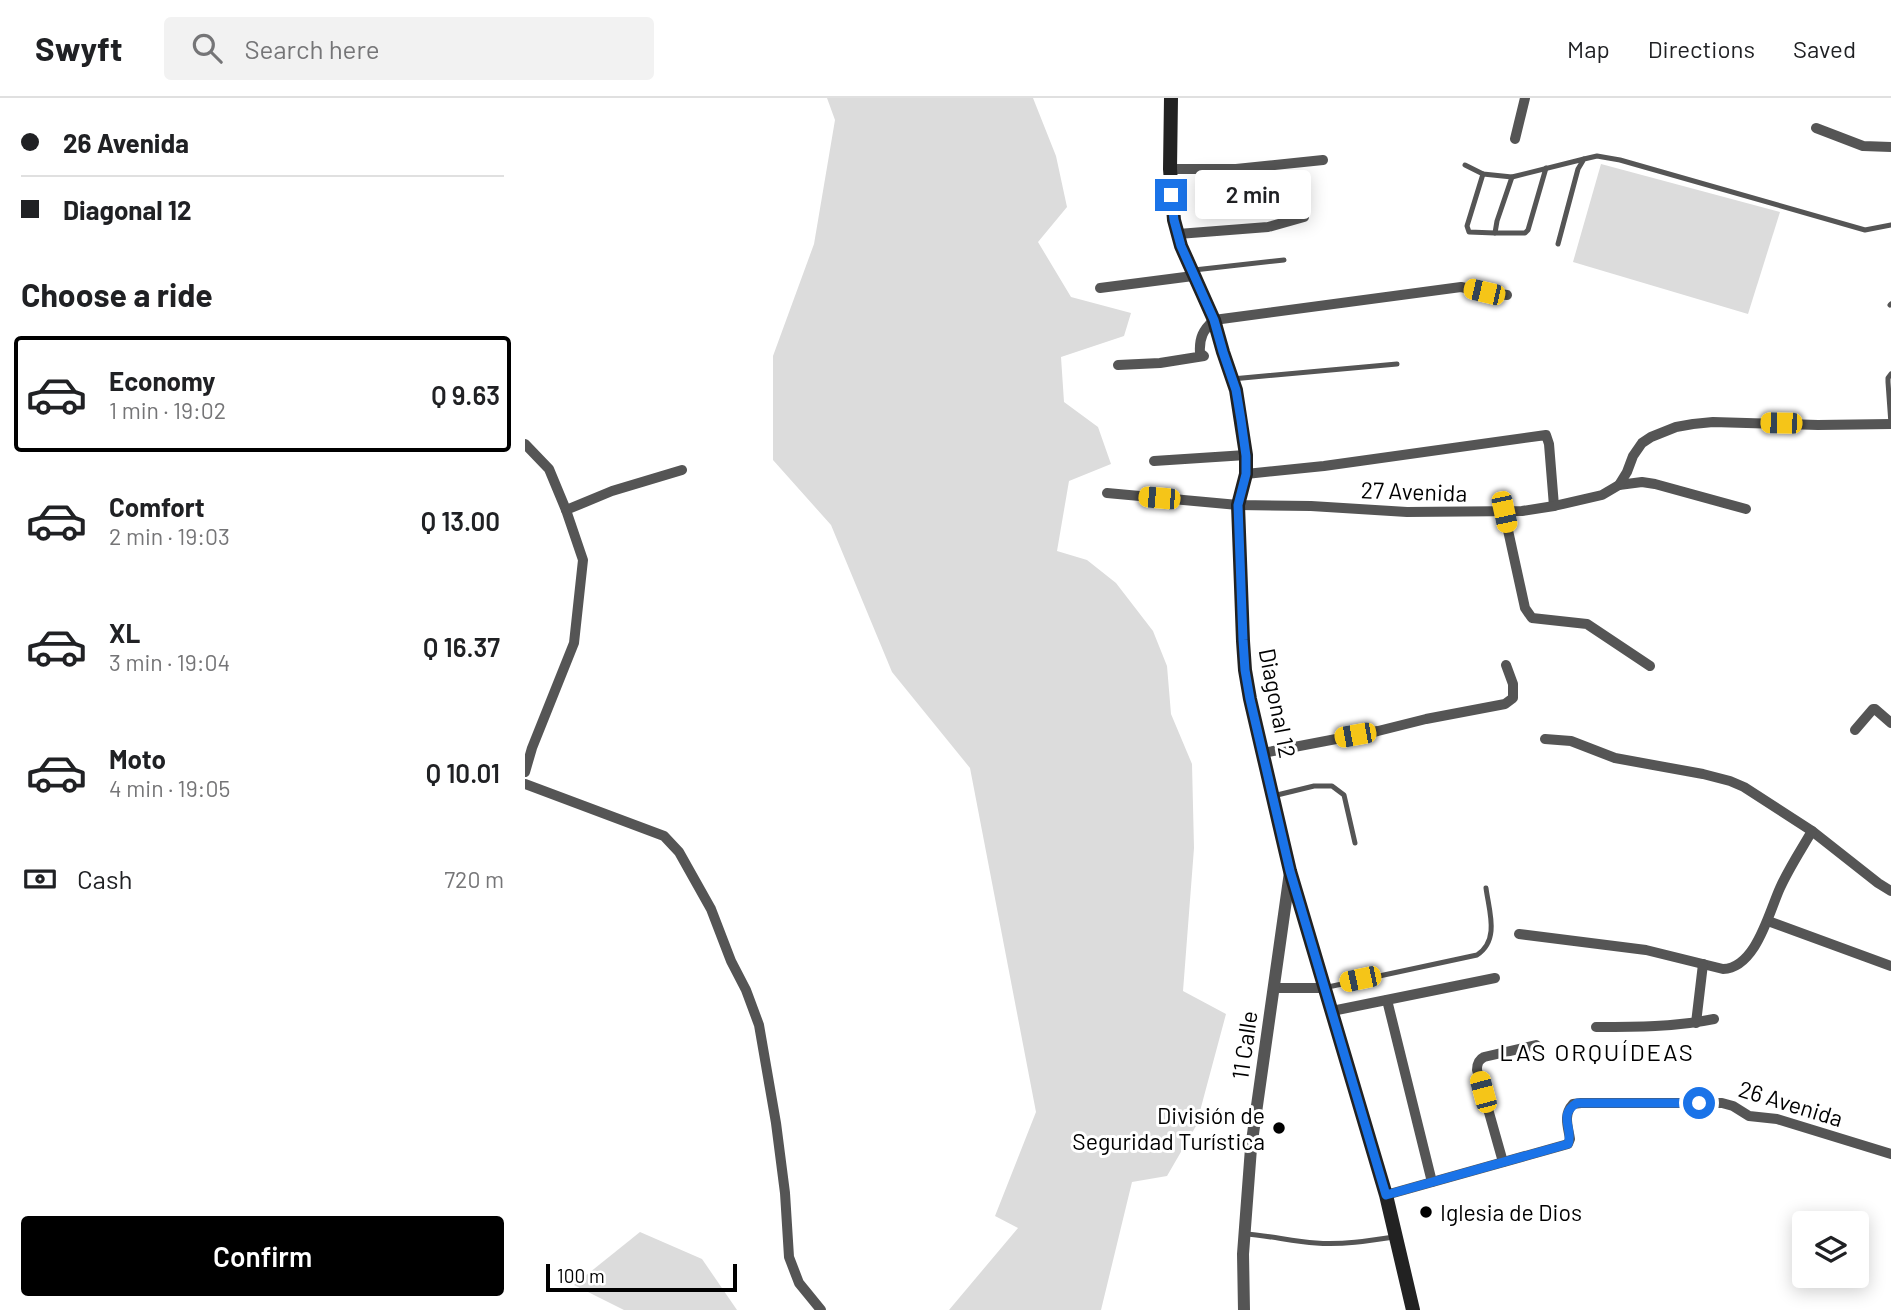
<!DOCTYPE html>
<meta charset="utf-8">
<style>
body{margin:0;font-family:Barlow,sans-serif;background:#f2f2f2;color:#202124;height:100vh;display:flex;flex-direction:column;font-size:26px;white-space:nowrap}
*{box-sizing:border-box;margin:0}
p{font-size:23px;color:#757577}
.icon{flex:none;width:38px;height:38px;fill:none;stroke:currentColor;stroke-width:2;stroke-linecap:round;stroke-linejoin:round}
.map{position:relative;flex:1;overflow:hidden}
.details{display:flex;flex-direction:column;background:#fff;width:525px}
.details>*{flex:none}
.top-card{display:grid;align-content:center;height:154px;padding:0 21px;background:#fff}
.buttons{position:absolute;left:1267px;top:1113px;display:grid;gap:14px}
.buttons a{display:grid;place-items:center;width:77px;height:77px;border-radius:7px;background:#fff;box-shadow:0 4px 18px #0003;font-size:35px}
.scale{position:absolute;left:21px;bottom:18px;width:191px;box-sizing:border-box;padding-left:7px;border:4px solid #000;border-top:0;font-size:19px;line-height:24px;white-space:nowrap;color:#000;-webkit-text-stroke:5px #fff;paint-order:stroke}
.end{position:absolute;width:32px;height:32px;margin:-16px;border:9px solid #1a73e8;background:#fff;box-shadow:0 0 0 4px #fff}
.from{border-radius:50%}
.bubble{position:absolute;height:49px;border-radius:7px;background:#fff;box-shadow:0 4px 18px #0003;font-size:23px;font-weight:600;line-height:49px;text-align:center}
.car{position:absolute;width:21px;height:42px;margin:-21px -10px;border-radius:9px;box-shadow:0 0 5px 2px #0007;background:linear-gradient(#f5c518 24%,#345 0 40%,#f5c518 0 76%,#345 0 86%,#f5c518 0)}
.top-card b{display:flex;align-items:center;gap:24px;height:66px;font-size:26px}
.top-card b+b{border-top:2px solid #e0e0e0}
.top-card i{width:18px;height:18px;background:#202124}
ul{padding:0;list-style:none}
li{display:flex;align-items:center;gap:21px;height:116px;margin:0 14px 10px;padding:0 7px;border:4px solid transparent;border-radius:7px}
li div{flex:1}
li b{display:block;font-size:26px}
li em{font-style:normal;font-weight:600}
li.current{border-color:#000}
li>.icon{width:63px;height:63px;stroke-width:1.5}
h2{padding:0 21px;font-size:32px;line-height:84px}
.pay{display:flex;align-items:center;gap:18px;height:77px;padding:0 21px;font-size:26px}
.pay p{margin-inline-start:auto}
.button{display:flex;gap:14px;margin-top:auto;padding:14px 21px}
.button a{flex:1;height:80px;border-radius:7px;background:#000;color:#fff;font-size:28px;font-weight:600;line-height:80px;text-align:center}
header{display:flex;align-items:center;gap:42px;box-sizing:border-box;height:98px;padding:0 35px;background:#fff;border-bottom:2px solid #e0e0e0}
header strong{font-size:33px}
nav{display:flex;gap:38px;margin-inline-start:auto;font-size:24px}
.search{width:490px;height:63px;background:#f2f2f2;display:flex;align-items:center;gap:18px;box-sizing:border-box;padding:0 24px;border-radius:7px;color:#757577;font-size:26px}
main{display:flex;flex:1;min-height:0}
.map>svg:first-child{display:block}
.green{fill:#dcdcdc}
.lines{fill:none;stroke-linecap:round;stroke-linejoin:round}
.service{stroke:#555;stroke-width:5}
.minor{stroke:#555;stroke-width:10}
.tertiary{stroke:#555;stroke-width:12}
.secondary{stroke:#222;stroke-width:14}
.route{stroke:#1a73e8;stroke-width:9}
.poi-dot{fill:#000;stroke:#fff;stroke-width:2.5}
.labels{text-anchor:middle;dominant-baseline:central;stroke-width:6;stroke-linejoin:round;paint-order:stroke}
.street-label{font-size:23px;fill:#000;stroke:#fff}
.poi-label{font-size:23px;fill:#000;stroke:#fff;text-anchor:end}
.neighbourhood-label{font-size:24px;letter-spacing:2px;fill:#000;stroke:#fff}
</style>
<header>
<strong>Swyft</strong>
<div class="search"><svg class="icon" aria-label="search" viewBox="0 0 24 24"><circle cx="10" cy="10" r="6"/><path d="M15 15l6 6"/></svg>Search here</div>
<nav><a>Map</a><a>Directions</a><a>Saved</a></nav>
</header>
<main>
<section class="details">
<div class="top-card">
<b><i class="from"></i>26 Avenida</b>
<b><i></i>Diagonal 12</b>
</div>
<h2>Choose a ride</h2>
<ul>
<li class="current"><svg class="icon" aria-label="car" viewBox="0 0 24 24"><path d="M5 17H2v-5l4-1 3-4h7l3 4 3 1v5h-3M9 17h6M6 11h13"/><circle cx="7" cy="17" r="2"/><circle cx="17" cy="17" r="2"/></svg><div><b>Economy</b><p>1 min · 19:02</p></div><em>Q 9.63</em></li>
<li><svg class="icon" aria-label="car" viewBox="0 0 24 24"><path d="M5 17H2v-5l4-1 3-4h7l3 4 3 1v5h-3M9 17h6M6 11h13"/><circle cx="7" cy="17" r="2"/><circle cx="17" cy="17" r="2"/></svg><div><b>Comfort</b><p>2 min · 19:03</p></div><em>Q 13.00</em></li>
<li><svg class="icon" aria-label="car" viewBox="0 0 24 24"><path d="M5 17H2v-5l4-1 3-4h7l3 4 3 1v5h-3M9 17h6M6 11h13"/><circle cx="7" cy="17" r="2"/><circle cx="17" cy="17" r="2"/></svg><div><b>XL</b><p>3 min · 19:04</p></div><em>Q 16.37</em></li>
<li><svg class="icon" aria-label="car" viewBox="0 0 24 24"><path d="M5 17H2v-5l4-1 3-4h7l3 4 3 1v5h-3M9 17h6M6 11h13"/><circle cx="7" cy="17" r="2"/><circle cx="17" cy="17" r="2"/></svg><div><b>Moto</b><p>4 min · 19:05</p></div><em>Q 10.01</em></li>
</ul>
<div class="pay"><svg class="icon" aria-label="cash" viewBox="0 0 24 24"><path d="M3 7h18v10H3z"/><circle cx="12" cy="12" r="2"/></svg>Cash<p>720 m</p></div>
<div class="button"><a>Confirm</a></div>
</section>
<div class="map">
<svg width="1366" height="1212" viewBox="0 0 1366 1212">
<rect width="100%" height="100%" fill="#fff"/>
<g class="green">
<polygon points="302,0 508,0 531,58 542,109 513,144 546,199 606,215 599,238 536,259 539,304 573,329 586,366 544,383 532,453 562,462 591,485 628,533 642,568 646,616 667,666 669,750 658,893 701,916 671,1028 642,1078 607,1084 576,1212 424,1212 493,1130 470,1118 511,1014 445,670 367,574 306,427 248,362 248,258 289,146 310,22"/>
<polygon points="1076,66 1255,114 1223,216 1048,164"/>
<polygon points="115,1134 177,1161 212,1212 99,1212 49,1187"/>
</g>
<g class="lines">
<g class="service">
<polyline points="940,67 958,76 987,79 1059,61"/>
<polyline points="958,76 942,128 944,134 970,135"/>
<polyline points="987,79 972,123 970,135 1000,135 1003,132 1021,70"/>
<polyline points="1033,146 1053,71 1059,61 1072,58 1095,62 1340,132 1366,127"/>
<polyline points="669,172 759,162"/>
<polyline points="1365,207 1366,206"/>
<polyline points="707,281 872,266"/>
<polyline points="1366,326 1363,284 1363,280 1366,276"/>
<polyline points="748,698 789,688 807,688 819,697 830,745"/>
<path d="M 803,889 L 952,857 C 975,842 964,813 961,790"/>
<path d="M 719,1136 C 744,1137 767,1144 791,1145 C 817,1147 843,1143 869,1139"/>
</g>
<g class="minor">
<polyline points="1291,30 1338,48 1366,49"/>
<polyline points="990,41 1000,0"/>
<polyline points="645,71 711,71 798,62"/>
<polyline points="653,136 743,129 779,119"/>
<polyline points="575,190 668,178"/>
<path d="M 593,267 L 635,265 L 679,258 L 675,255 C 674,240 678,232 689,222 L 936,189 L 959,194 L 982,197"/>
<polyline points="0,346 24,371 41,412 58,462 49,545 7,650 0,674"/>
<polyline points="629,363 721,357"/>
<polyline points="721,376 799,368 1021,337 1024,346 1029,408"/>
<polyline points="1094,387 1117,384 1130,386 1221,411"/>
<polyline points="582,395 713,407 786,408 882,414 997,413 1029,408 1077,397 1094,387 1102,374 1108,358 1117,345 1126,339 1151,329 1168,326 1188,324 1293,327 1366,326"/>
<polyline points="41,412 87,393 157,372"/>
<polyline points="979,414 1000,510 1007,520 1062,526 1125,568"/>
<polyline points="1330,632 1348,611 1350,611 1366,625"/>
<polyline points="1020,641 1046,643 1090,660 1178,676 1205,683 1219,689 1287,733 1353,785 1366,793"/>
<polyline points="738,655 853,633 901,621 980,606 988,600 988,586 981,567"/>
<polyline points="0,686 139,738 154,754 186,811 206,863 221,892 234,927 251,1025 260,1095 264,1159 274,1185 296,1212"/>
<polyline points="1243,823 1366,868"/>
<path d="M 994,836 L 1121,852 L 1198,871 C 1231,870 1244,814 1255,790 C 1264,770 1276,752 1287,733"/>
<polyline points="748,890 800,890"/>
<polyline points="862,902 907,1084"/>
<polyline points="807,913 970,880"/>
<polyline points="1171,925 1178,866"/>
<path d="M 1071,929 C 1110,929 1150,929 1189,921"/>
<path d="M 978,1064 L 952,972 C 952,966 953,962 959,959 L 1011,947"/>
<path d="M 861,1097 L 1043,1046 L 1045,1041 C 1043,1028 1038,1017 1048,1006 L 1056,1005 L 1197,1005 L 1208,1008 L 1224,1018 L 1252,1021 L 1366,1056"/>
</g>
<polyline class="tertiary" points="719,1212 718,1156 726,1050 765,774"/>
<polyline class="secondary" points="646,0 645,71 649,122 656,148 689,222 698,254 711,292 721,357 721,376 713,407 718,543 720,572 725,601 765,773 861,1097 888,1212"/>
</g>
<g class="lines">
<path class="route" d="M 646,97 L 649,122 L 656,148 L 689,222 L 698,254 L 711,292 L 716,322 L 721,358 L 721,376 L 713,407 L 718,542 L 720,572 L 725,601 L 765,773 L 861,1097 L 1043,1046 C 1049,1031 1032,1017 1052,1005 L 1174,1005"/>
</g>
<g class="poi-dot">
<circle cx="754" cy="1030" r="7"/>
<circle cx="901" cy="1114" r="7"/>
</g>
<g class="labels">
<g class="street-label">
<text transform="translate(889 393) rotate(2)">27 Avenida</text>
<text transform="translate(753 605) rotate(79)">Diagonal 12</text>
<text transform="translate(719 947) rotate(-82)">11 Calle</text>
<text transform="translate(1266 1005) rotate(17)">26 Avenida</text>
</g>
<g class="poi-label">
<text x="740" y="1017">División de<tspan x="740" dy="26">Seguridad Turística</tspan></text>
<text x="915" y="1114" text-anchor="start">Iglesia de Dios</text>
</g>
<g class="neighbourhood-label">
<text x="1072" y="953">LAS ORQUÍDEAS</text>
</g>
</g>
</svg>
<div class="buttons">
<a><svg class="icon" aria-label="layers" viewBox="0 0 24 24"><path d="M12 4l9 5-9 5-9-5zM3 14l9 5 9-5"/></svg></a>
</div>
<div class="scale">100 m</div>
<i class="end from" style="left:1174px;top:1005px"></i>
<i class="end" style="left:646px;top:97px"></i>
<div class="bubble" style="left:670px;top:72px;width:116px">2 min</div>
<i class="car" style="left:959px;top:194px;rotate:283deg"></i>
<i class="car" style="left:1256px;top:325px;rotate:271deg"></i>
<i class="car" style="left:634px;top:400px;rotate:275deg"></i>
<i class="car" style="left:979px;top:414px;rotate:168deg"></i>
<i class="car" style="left:830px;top:637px;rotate:260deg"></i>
<i class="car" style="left:835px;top:881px;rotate:258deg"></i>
<i class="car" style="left:958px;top:994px;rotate:345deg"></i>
</div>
</main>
